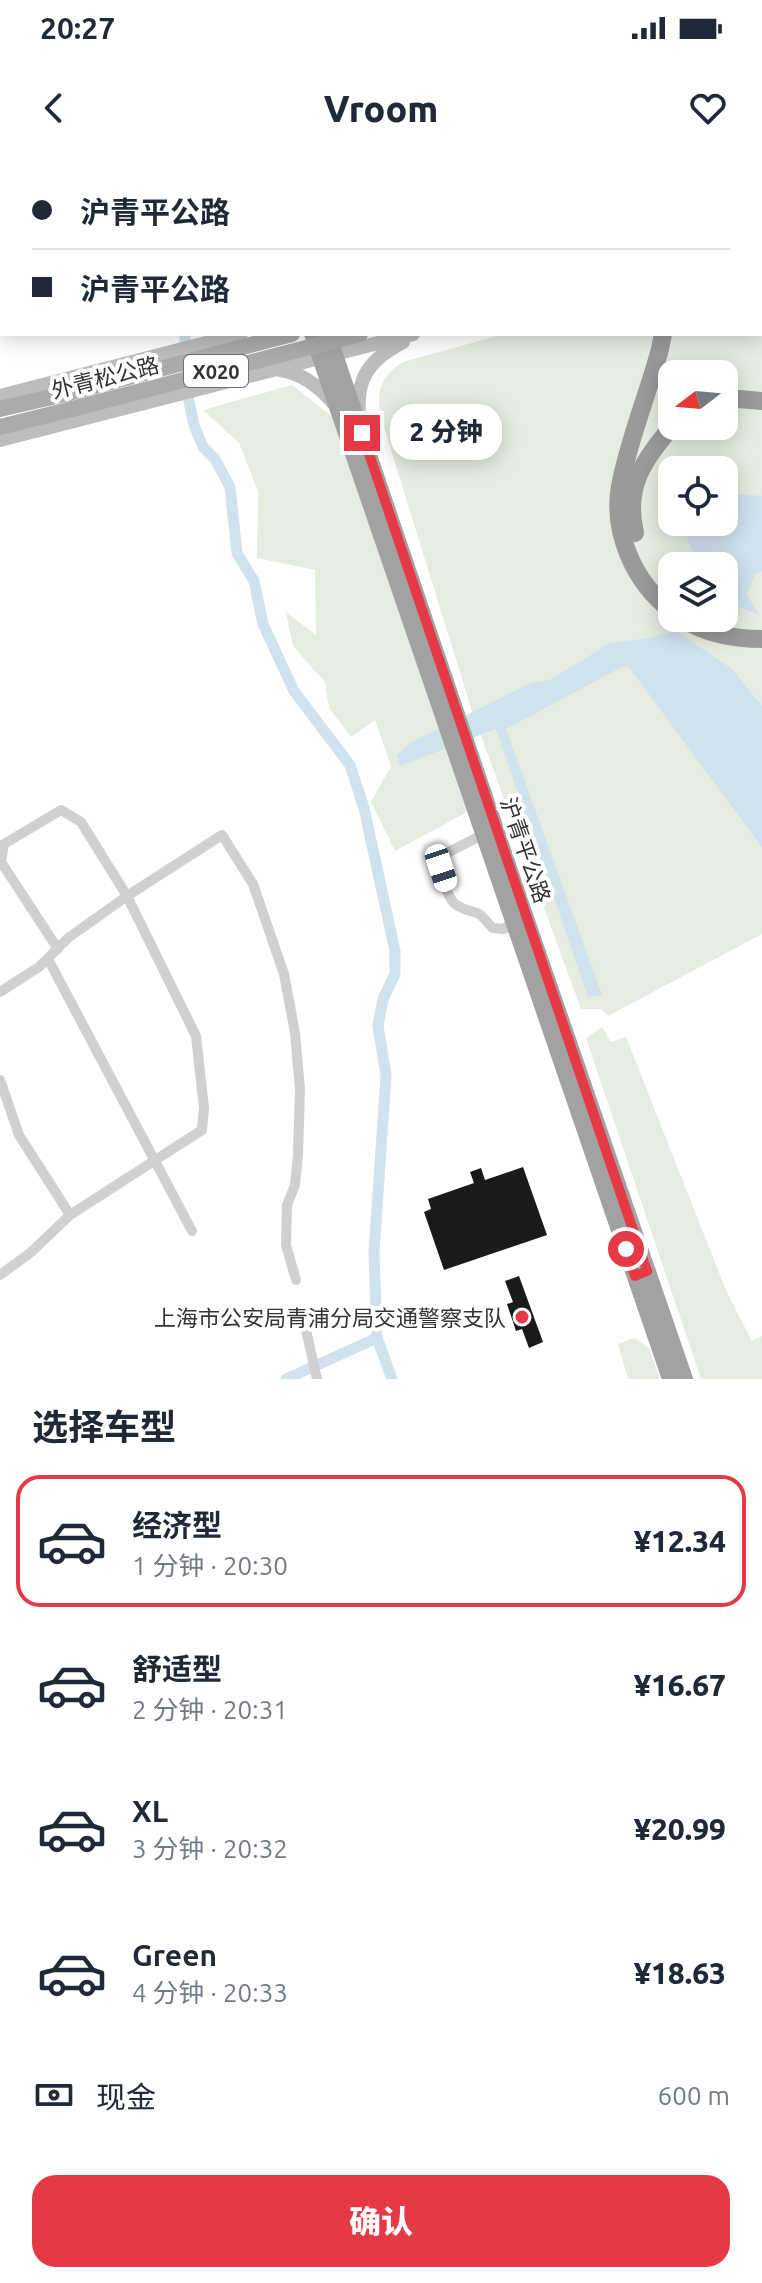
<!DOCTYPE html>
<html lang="zh">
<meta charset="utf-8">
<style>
body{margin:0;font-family:Ubuntu,"Noto Sans SC",sans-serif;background:#f6f6f7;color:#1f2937;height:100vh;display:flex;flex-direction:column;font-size:30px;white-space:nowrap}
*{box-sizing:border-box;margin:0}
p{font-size:26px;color:#747a83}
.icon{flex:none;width:44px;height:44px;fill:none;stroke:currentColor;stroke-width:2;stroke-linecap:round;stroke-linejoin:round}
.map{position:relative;height:1219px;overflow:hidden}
.side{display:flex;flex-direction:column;background:#fff;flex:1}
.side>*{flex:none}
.banner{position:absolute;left:0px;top:0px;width:762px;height:176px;box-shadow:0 4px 20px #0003;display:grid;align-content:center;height:176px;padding:0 32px;background:#fff}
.needle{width:52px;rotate:254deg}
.buttons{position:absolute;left:658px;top:200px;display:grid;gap:16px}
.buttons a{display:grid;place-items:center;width:80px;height:80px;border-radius:16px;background:#fff;box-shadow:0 4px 20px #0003;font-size:40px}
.end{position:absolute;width:36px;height:36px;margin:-18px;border:10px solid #e63946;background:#fff;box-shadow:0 0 0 4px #fff}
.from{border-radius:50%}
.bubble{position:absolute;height:56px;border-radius:24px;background:#fff;box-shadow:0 4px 20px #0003;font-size:26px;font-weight:800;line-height:56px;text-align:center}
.car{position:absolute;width:24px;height:48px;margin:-24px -12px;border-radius:10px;box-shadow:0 0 6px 2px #0007;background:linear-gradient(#fff 24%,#345 0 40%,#fff 0 76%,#345 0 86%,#fff 0)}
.banner b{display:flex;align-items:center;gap:28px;height:76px;font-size:30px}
.banner b+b{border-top:2px solid #e0e1e3}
.banner i{width:20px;height:20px;background:#1f2937}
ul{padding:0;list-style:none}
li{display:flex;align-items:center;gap:24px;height:132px;margin:0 16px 12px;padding:0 16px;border:4px solid transparent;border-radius:24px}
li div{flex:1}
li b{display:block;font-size:30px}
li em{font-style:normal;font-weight:800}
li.selected{border-color:#e63946}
li>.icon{width:72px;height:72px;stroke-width:1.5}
h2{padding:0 32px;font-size:36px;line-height:96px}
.pay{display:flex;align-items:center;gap:20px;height:88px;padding:0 32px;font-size:30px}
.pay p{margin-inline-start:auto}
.primary-button{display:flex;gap:16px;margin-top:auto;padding:16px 32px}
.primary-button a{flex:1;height:92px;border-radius:24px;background:#e63946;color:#fff;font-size:32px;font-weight:800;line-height:92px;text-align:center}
.status{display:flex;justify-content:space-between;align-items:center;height:56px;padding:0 40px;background:#fff;direction:ltr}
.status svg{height:22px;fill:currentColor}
header{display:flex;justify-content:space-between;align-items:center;height:104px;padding:0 32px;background:#fff;font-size:36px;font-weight:800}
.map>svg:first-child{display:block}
.green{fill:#e6ecdf;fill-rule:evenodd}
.water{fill:#cfe2ee}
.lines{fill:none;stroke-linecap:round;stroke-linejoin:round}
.canal{stroke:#cfe2ee;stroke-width:11}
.building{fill:#1a1a1a}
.minor{stroke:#d0d0d0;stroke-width:10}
.secondary{stroke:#bdbdbd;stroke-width:14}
.primary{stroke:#ababab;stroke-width:16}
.trunk{stroke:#a2a2a2;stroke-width:16}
.motorway{stroke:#9a9a9a;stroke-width:18}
.primary-bridge{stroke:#ababab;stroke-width:16}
.route{stroke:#e63946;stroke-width:10}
.poi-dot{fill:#e63946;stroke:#fff;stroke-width:3}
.labels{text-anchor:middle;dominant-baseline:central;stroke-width:8;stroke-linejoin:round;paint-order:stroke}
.shield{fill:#fff;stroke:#707070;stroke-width:2}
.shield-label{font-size:20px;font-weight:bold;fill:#333}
.street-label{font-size:22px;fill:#333;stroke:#fff}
.poi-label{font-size:22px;fill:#333;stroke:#fff;text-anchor:end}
</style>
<div class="status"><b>20:27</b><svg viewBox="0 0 49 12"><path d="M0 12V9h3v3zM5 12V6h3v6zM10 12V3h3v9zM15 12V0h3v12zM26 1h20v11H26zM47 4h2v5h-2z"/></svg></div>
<header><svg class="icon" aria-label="back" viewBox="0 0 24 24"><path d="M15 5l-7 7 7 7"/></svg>Vroom<svg class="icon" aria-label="heart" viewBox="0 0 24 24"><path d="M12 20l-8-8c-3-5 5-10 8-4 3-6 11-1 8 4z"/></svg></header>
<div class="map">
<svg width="762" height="1219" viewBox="0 0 762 1219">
<rect width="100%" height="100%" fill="#fff"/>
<g class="green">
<polygon points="299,0 762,0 762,25 760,26 760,2 299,2"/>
<path d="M 762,106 L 762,774 L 608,856 L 601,849 L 581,849 L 472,551 L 382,261 C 375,236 379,216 403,202 L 504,174 L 760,174 L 760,107 ZM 672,214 L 724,214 L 724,266 L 672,266 ZM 672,310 L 724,310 L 724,362 L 672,362 ZM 672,406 L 724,406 L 724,458 L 672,458 Z"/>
<polygon points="292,225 334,258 467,652 395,691 371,642 391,606 375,560 351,577 329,548 325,522 293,486 286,452 316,475 315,410 257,398 258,331 239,283 203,250"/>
<polygon points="602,867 611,882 626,877 727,1133 752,1181 762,1176 762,1219 701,1219 586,878"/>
<polygon points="634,1178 649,1188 660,1219 628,1219 618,1184"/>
</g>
<g class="water">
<polygon points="724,333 762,336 762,411 755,414 747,435 759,455 724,441 724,406 700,406 694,396 681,362 724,362"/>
<polygon points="676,471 732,509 762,546 762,687 628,506 618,509 506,569 602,835 588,837 496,569 400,606 397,595 412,582 531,523 550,520 610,483 643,479"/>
</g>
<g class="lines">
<g class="canal">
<polyline points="168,0 168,2"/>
<polyline points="185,174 187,232 194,265 203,287 215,299 230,327 237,393 254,421 263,464 294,531 350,605 364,648 395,791 395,814 383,839 378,866 386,915 374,1093 377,1178 286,1219"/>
<polyline points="377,1178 392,1219"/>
</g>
</g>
<g class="building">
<polygon points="523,1007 547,1075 444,1110 424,1052 431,1049 428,1039 474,1023 470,1012 481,1008 485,1020"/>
<polygon points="519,1116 543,1182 529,1188 522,1169 516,1171 507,1144 513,1142 505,1121"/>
</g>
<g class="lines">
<g class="minor">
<path d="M 484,674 L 447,693 L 440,699 C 440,711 446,735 454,743 C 461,750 471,750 479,754 C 484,757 488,764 493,768 L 504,769 L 514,760"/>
<polyline points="48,799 192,1071"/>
<polyline points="0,832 39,807 68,778 127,736 222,675 253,724 284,814 295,873 300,929 298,995 295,1025 287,1045 286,1085 296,1120"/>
<polyline points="0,920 19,975 70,1055"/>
<polyline points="0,1115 30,1093 70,1055 202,970 204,948 196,876 127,736 81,662 61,650 4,684 1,702 58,789"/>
<polyline points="304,1161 317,1219"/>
</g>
<g class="secondary">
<polyline points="760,48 762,47"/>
<polyline points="760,94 762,93"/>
<path d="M 280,210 C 303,213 320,227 335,245"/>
<polyline points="0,236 241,174"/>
<path d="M 359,253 C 356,216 372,198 403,182"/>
<polyline points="0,280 413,174"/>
</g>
<g class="primary">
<polyline points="760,79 762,78"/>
<polyline points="0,249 69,233"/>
<polyline points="0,267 72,249"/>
</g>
<g class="trunk">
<polyline points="252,0 253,2"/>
<polyline points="268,0 269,2"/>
<polyline points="312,174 670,1219"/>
<polyline points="328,174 524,752 685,1219"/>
</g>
<g class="motorway">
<polyline points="650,0 650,2"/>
<polyline points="677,0 678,2"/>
<polyline points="725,0 726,2"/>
<polyline points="746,0 747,2"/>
<polyline points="760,24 762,28"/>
<polyline points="760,61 762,64"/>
<polyline points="760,136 762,139"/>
<path d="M 663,174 L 660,189 C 648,234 629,279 620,326 C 612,372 634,423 672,451"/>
<polyline points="724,242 739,239 762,241"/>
<path d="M 635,373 C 624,325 644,301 672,266"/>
<path d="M 682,458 C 704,474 736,479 762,479"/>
</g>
<g class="primary-bridge">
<polyline points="69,233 292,174"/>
<polyline points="72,249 360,174"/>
</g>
</g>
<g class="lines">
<polyline class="route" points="362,273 647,1111 635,1116 626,1089"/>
</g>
<circle class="poi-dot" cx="522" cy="1157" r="8"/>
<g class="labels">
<rect class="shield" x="184" y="195" width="64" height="32" rx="6"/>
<g class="shield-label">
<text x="216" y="211">X020</text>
</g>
<g class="street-label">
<text transform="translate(105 217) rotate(-14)">外青松公路</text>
<text transform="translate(526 690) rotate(71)">沪青平公路</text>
</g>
<g class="poi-label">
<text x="506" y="1157">上海市公安局青浦分局交通警察支队</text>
</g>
</g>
</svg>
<div class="buttons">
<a><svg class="needle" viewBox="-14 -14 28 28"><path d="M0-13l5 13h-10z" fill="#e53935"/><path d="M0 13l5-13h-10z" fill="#747a83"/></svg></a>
<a><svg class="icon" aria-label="locate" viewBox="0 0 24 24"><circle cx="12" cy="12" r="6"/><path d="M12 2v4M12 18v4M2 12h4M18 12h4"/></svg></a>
<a><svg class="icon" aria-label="layers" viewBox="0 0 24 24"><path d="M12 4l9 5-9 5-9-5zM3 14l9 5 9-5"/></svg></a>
</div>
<i class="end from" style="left:626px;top:1089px"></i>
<i class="end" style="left:362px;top:273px"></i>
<div class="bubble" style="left:390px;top:244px;width:112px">2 分钟</div>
<i class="car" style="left:441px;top:708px;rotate:162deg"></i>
<div class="banner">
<b><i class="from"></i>沪青平公路</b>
<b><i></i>沪青平公路</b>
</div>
</div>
<section class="side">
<h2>选择车型</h2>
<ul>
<li class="selected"><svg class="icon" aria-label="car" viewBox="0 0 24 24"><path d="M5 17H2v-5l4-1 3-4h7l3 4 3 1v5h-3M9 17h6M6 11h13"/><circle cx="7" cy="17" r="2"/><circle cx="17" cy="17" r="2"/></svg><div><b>经济型</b><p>1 分钟 · 20:30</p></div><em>¥12.34</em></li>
<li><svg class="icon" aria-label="car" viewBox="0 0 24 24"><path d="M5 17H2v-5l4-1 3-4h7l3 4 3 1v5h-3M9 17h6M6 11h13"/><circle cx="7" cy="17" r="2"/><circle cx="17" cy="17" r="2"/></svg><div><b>舒适型</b><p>2 分钟 · 20:31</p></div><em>¥16.67</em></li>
<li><svg class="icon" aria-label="car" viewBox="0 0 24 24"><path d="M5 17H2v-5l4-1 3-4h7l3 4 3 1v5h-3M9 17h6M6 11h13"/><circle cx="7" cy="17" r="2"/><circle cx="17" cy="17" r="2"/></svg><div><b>XL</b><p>3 分钟 · 20:32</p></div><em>¥20.99</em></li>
<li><svg class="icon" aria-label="car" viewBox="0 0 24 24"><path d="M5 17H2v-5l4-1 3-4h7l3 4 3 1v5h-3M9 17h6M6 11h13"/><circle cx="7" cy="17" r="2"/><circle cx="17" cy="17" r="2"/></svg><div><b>Green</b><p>4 分钟 · 20:33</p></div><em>¥18.63</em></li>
</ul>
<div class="pay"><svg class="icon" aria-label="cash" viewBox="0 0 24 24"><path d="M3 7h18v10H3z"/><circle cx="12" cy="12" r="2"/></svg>现金<p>600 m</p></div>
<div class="primary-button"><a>确认</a></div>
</section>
